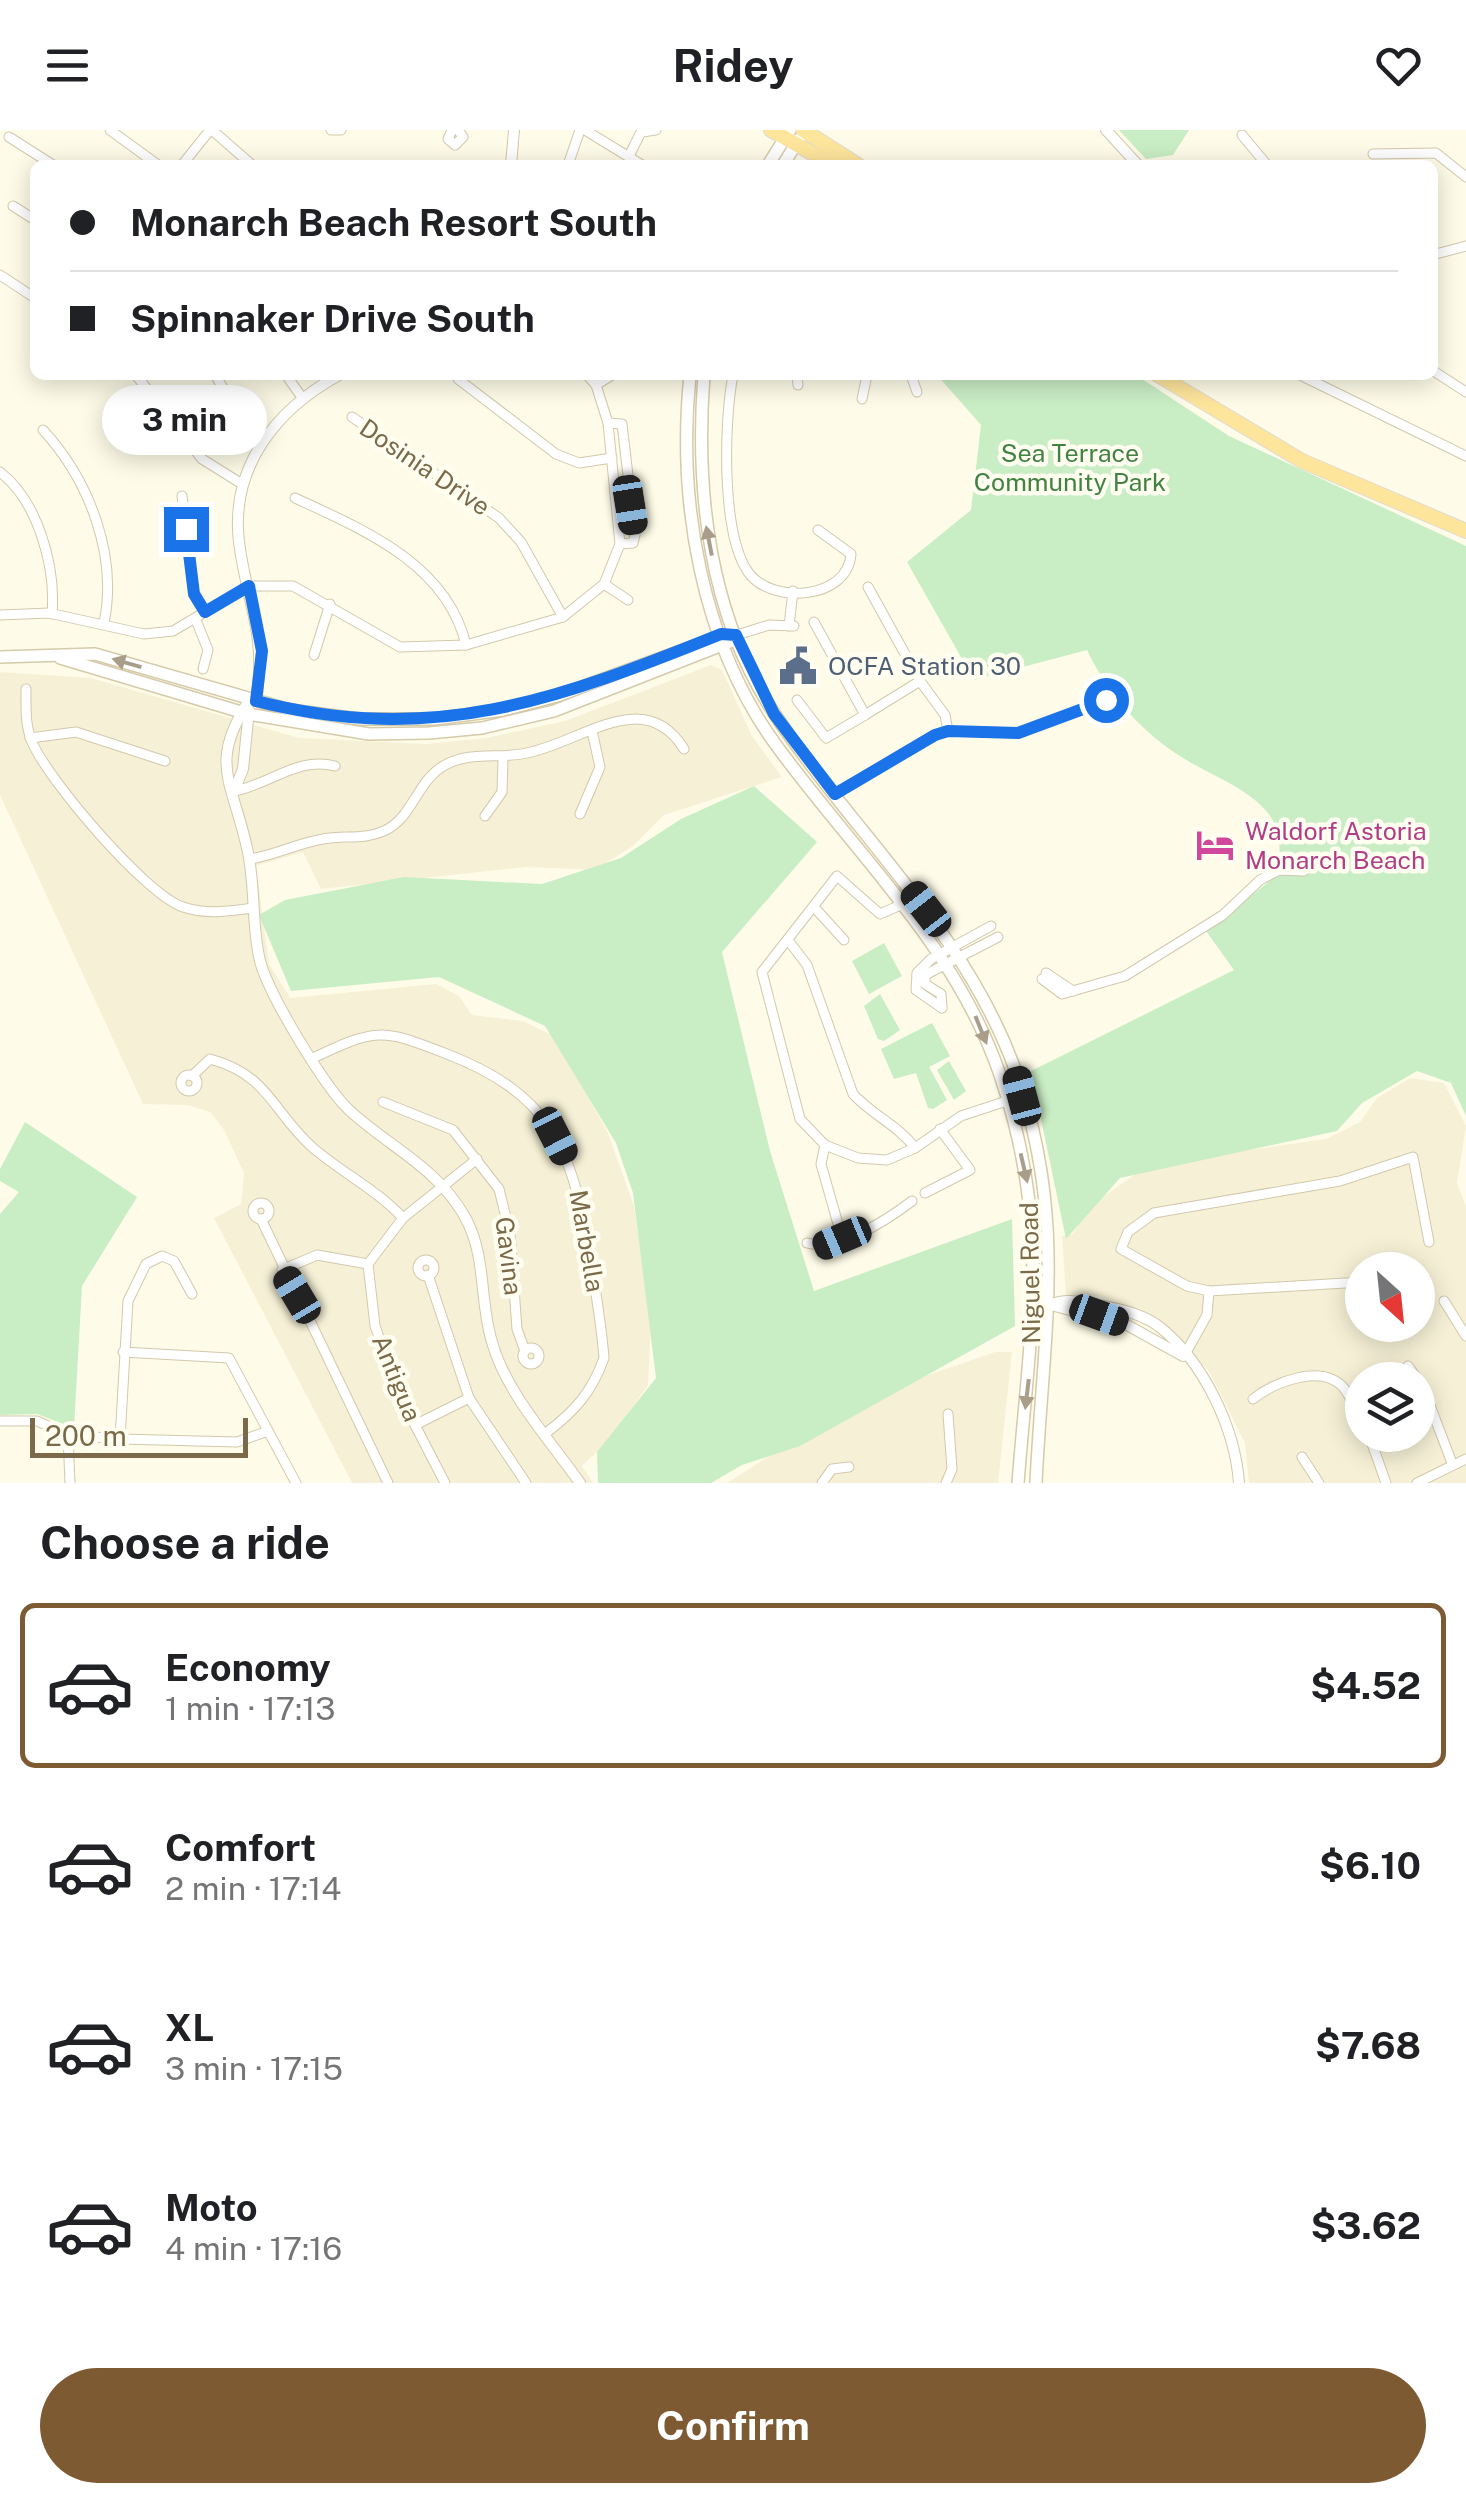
<!DOCTYPE html>
<meta charset="utf-8">
<style>
body{margin:0;font-family:"Public Sans",sans-serif;background:#f2f2f2;color:#202124;height:100vh;display:flex;flex-direction:column;font-size:38px;white-space:nowrap}
*{box-sizing:border-box;margin:0}
p{font-size:32px;color:#757577}
.icon{flex:none;width:55px;height:55px;fill:none;stroke:currentColor;stroke-width:2;stroke-linecap:round;stroke-linejoin:round}
.map{position:relative;height:1353px;overflow:hidden}
.details{display:flex;flex-direction:column;background:#fff;flex:1}
.details>*{flex:none}
.top-card{position:absolute;left:30px;top:30px;width:1408px;height:220px;border-radius:15px;box-shadow:0 5px 25px #0003;display:grid;align-content:center;height:220px;padding:0 40px;background:#fff}
.needle{width:65px;rotate:153deg}
.tools{position:absolute;left:1345px;top:1122px;display:grid;gap:20px}
.tools a{display:grid;place-items:center;width:90px;height:90px;border-radius:50%;background:#fff;box-shadow:0 5px 25px #0003;font-size:50px}
.scale{position:absolute;left:30px;bottom:25px;width:218px;box-sizing:border-box;padding-left:10px;border:5px solid #7b6a49;border-top:0;font-size:28px;line-height:35px;white-space:nowrap;color:#7b6a49;-webkit-text-stroke:8px #fffef0;paint-order:stroke}
.end{position:absolute;width:45px;height:45px;margin:-22px;border:12px solid #1a73e8;background:#fff;box-shadow:0 0 0 5px #fff}
.from{border-radius:50%}
.bubble{position:absolute;height:70px;border-radius:35px;background:#fff;box-shadow:0 5px 25px #0003;font-size:32px;font-weight:700;line-height:70px;text-align:center}
.car{position:absolute;width:30px;height:60px;margin:-30px -15px;border-radius:12px;box-shadow:0 0 8px 2px #0007;background:linear-gradient(#222 24%,#8ab4d8 0 40%,#222 0 76%,#8ab4d8 0 86%,#222 0)}
.top-card b{display:flex;align-items:center;gap:35px;height:95px;font-size:38px}
.top-card b+b{border-top:2px solid #e0e0e0}
.top-card i{width:25px;height:25px;background:#202124}
ul{padding:0;list-style:none}
li{display:flex;align-items:center;gap:30px;height:165px;margin:0 20px 15px;padding:0 20px;border:5px solid transparent;border-radius:15px}
li div{flex:1}
li b{display:block;font-size:38px}
li em{font-style:normal;font-weight:700}
li.on{border-color:#7e5a33}
li>.icon{width:90px;height:90px;stroke-width:1.5}
h2{padding:0 40px;font-size:45px;line-height:120px}
.primary-button{display:flex;gap:20px;margin-top:auto;padding:20px 40px}
.primary-button a{flex:1;height:115px;border-radius:60px;background:#7e5a33;color:#fff;font-size:40px;font-weight:700;line-height:115px;text-align:center}
header{display:flex;justify-content:space-between;align-items:center;height:130px;padding:0 40px;background:#fff;font-size:45px;font-weight:700}
.map>svg:first-child{display:block}
.residential{fill:#f6f1d6;fill-rule:evenodd}
.green{fill:#c9edc5}
.lines{fill:none;stroke-linecap:round;stroke-linejoin:round}
.minor-casing{stroke:#d2c8ac;stroke-width:11}
.tertiary-casing{stroke:#d2c8ac;stroke-width:12}
.secondary-casing{stroke:#d5caaa;stroke-width:14}
.trunk-casing{stroke:#dfdbd3;stroke-width:16}
.minor{stroke:#fff;stroke-width:9}
.tertiary{stroke:#fff;stroke-width:10}
.secondary{stroke:#fff;stroke-width:11}
.trunk{stroke:#fee59c;stroke-width:14}
.oneway{fill:#a99e89}
.route{stroke:#1a73e8;stroke-width:12}
.labels{text-anchor:middle;dominant-baseline:central;stroke-width:9;stroke-linejoin:round;paint-order:stroke}
.park-label{font-size:25px;fill:#408241;stroke:#fffef0}
.street-label{font-size:25px;fill:#7b6a49;stroke:#fffef0}
.service-label{font-size:25px;fill:#4e5e75;stroke:#fffef0;text-anchor:start}
.hotel-label{font-size:25px;fill:#b23c85;stroke:#fffef0;text-anchor:start}
</style>
<header><svg class="icon" aria-label="menu" viewBox="0 0 24 24"><path d="M4 6h16M4 12h16M4 18h16"/></svg>Ridey<svg class="icon" aria-label="heart" viewBox="0 0 24 24"><path d="M12 20l-8-8c-3-5 5-10 8-4 3-6 11-1 8 4z"/></svg></header>
<div class="map">
<svg width="1466" height="1353" viewBox="0 0 1466 1353">
<rect width="100%" height="100%" fill="#fefce8"/>
<g class="residential">
<polygon points="711,535 722,540 752,606 782,647 664,685 633,716 595,740 527,737 321,759 303,722 256,736 269,834 290,868 436,854 459,866 472,885 523,891 554,906 608,1003 634,1076 651,1192 648,1255 611,1308 582,1336 593,1353 352,1353 214,1088 241,1074 244,1043 224,1000 210,982 187,975 143,974 0,665 0,542 91,548 299,608 427,614 486,608 565,591"/>
<path d="M 1410,948 L 1444,953 L 1466,996 L 1457,1053 L 1466,1076 L 1466,1353 L 1249,1353 L 1245,1313 L 1210,1243 L 1177,1204 L 1160,1192 L 1100,1166 L 1066,1165 L 1062,1106 L 1072,1104 L 1094,1073 L 1140,1041 L 1167,1032 L 1326,1009 L 1360,992 L 1377,968 ZM 1362,1140 L 1418,1140 L 1418,1195 L 1362,1195 ZM 1362,1250 L 1418,1250 L 1418,1305 L 1362,1305 Z"/>
<polygon points="995,1222 1012,1222 998,1353 727,1353 826,1290 899,1255"/>
</g>
<g class="green">
<polygon points="1119,0 1189,0 1173,25 1146,29"/>
<path d="M 937,245 L 1136,245 L 1229,306 L 1466,416 L 1466,986 L 1451,953 L 1417,941 L 1362,973 L 1337,1001 L 1120,1048 L 1066,1109 L 1031,941 L 1234,840 L 1206,801 L 1280,743 C 1280,724 1281,700 1268,683 C 1248,658 1210,645 1183,628 C 1141,602 1108,564 1087,520 L 974,550 L 907,432 L 971,380 L 981,295 Z"/>
<polygon points="754,656 817,712 722,822 770,1021 814,1161 1012,1089 1015,1196 800,1316 742,1335 711,1353 598,1353 597,1322 656,1248 633,1063 616,1013 545,896 439,847 291,861 259,785 285,770 404,747 542,754 621,728 681,689"/>
<polygon points="884,813 902,846 869,864 852,831"/>
<polygon points="880,864 900,900 884,911 878,909 864,876"/>
<polygon points="932,893 950,926 929,937 947,970 933,979 928,978 916,943 894,949 881,919"/>
<polygon points="949,931 966,961 954,970 937,940"/>
<polygon points="25,992 137,1067 82,1156 74,1298 37,1284 0,1285 0,1084 19,1062 0,1051 0,1039"/>
</g>
<g class="lines">
<g class="minor-casing">
<g id="minor">
<polyline points="110,0 158,35"/>
<polyline points="212,0 252,35"/>
<polyline points="331,0 341,0"/>
<polyline points="452,0 448,9 455,15 463,7 458,0"/>
<polyline points="585,0 642,35"/>
<polyline points="642,2 656,0"/>
<polyline points="1242,5 1267,35"/>
<polyline points="9,7 53,35"/>
<polyline points="1373,24 1436,23 1466,47"/>
<polyline points="629,26 642,0"/>
<polyline points="182,35 210,0"/>
<polyline points="568,35 580,0"/>
<polyline points="13,76 35,90"/>
<polyline points="1432,125 1466,116"/>
<polyline points="0,145 35,168"/>
<polyline points="1432,240 1466,262"/>
<polyline points="136,245 202,329 242,354"/>
<polyline points="215,245 233,274 266,305"/>
<polyline points="286,245 301,266"/>
<path d="M 733,245 C 724,291 721,403 748,442 C 771,475 848,470 851,424 L 818,400"/>
<polyline points="797,245 798,255"/>
<polyline points="911,245 917,262"/>
<polyline points="1300,245 1466,326"/>
<polyline points="458,249 556,324 579,333 612,328"/>
<polyline points="596,255 612,245"/>
<polyline points="862,269 867,245"/>
<polyline points="352,287 499,388 521,412 563,487"/>
<polyline points="608,293 622,294 635,405 633,413 620,414"/>
<path d="M 43,300 C 89,350 118,425 104,493"/>
<path d="M 0,342 C 38,371 56,437 52,484"/>
<polyline points="182,366 194,464 205,482"/>
<path d="M 295,368 C 364,400 447,434 466,515"/>
<polyline points="604,454 628,470"/>
<polyline points="868,457 920,551 945,585 948,601"/>
<polyline points="0,485 49,483 144,504 173,501 249,456 293,456 400,517 466,515 563,487 604,454 620,414 608,293 596,255 587,245"/>
<polyline points="196,490 208,520 203,539"/>
<polyline points="814,492 865,585 920,551"/>
<polyline points="789,496 793,461"/>
<polyline points="737,505 769,495 794,496"/>
<polyline points="314,525 330,474"/>
<path d="M 26,559 C 26,578 25,595 32,612 C 48,650 146,765 183,777 C 207,785 229,781 253,778"/>
<circle cx="1099" cy="573" r="8"/>
<polyline points="797,570 826,608 865,585"/>
<polyline points="30,608 76,602 165,631"/>
<path d="M 234,661 C 269,655 298,626 335,636"/>
<polyline points="835,664 935,605 948,601 1018,603 1091,576"/>
<polyline points="580,684 600,637 592,601"/>
<polyline points="485,686 502,662 503,628"/>
<path d="M 250,729 C 276,725 298,713 323,709 C 344,705 364,710 384,701 C 414,687 416,651 445,635 C 470,621 500,629 527,623 C 582,612 644,555 684,619"/>
<polyline points="903,774 880,784 837,746 762,842 800,989 825,1015 858,1028 887,1030 915,1018 961,986 1022,966"/>
<polyline points="814,777 844,810"/>
<path d="M 788,810 L 807,835 L 853,964 C 872,985 898,995 915,1018"/>
<polyline points="1046,843 1073,861"/>
<polyline points="1042,849 1062,864 1125,846 1223,785 1260,750 1279,740 1304,741"/>
<polyline points="942,878 916,860 917,843 931,829 991,796"/>
<polyline points="942,878 941,864 925,854 925,845 998,807"/>
<path d="M 311,929 C 376,898 381,898 447,924 C 547,963 570,1013 588,1114 C 594,1152 601,1189 604,1228 C 592,1262 575,1281 546,1303"/>
<circle cx="189" cy="953" r="8"/>
<path d="M 192,946 L 210,929 C 269,945 272,981 312,1017 C 342,1043 376,1059 403,1088"/>
<polyline points="383,972 453,1000 499,1059 510,1104 517,1199 525,1221"/>
<polyline points="825,1015 821,1034 842,1108"/>
<polyline points="925,1063 970,1040 940,999"/>
<circle cx="261" cy="1081" r="8"/>
<polyline points="261,1089 388,1353"/>
<path d="M 807,1113 C 838,1122 887,1090 912,1071"/>
<circle cx="426" cy="1138" r="8"/>
<polyline points="282,1140 317,1125 368,1134"/>
<polyline points="428,1145 469,1268 526,1353"/>
<polyline points="1362,1152 1209,1161 1187,1156 1121,1119 1128,1102 1154,1083 1340,1051 1413,1027 1429,1112"/>
<polyline points="1444,1171 1466,1206"/>
<circle cx="531" cy="1226" r="8"/>
<polyline points="123,1222 229,1228 296,1353"/>
<polyline points="1184,1226 1207,1185 1209,1161"/>
<polyline points="1408,1236 1423,1257 1452,1333"/>
<path d="M 1253,1269 C 1273,1253 1320,1233 1343,1257 C 1351,1266 1356,1281 1362,1292"/>
<polyline points="0,1291 37,1291 68,1305 120,1309 237,1312 268,1301"/>
<polyline points="415,1295 469,1268"/>
<polyline points="68,1305 70,1353"/>
<polyline points="1369,1305 1386,1353"/>
<polyline points="120,1309 128,1171 146,1134 162,1126 174,1131 192,1164"/>
<polyline points="1302,1327 1319,1353"/>
<polyline points="445,1353 401,1268 375,1196 368,1134 403,1088 477,1029"/>
<polyline points="822,1353 832,1339 849,1337"/>
<polyline points="946,1353 952,1339 948,1284"/>
<polyline points="1417,1353 1466,1329"/>
</g>
</g>
<g class="tertiary-casing">
<g id="tertiary">
<polyline points="1106,0 1138,35"/>
<polyline points="511,35 514,0"/>
<path d="M 250,569 C 208,633 232,650 247,718 C 256,755 251,794 260,831 C 269,865 324,956 349,980 C 389,1017 437,1037 465,1087 C 487,1127 479,1170 492,1212 C 506,1263 550,1310 580,1353"/>
<path d="M 256,571 C 267,503 247,475 239,412 C 230,336 277,279 339,245"/>
<polyline points="234,661 243,639 249,580"/>
<path d="M 1051,1175 C 1066,1168 1079,1172 1096,1175 C 1117,1178 1144,1184 1161,1198 C 1204,1233 1235,1298 1239,1353"/>
<polyline points="1051,1175 1127,1195 1183,1226"/>
</g>
</g>
<g class="secondary-casing">
<g id="secondary">
<polyline points="768,35 790,0"/>
<polyline points="783,35 799,9"/>
<path d="M 690,245 C 677,371 701,515 779,619 C 857,725 955,816 999,942 C 1052,1095 1030,1199 1018,1353"/>
<path d="M 704,245 C 695,361 709,487 776,586 C 856,706 967,803 1016,942 C 1068,1090 1043,1203 1036,1353"/>
<polyline points="0,527 95,524 290,580 359,589 435,589 503,580 557,566 727,504"/>
<polyline points="60,528 248,584 369,604 429,603 482,598 554,581 730,512"/>
</g>
</g>
<g class="trunk-casing">
<g id="trunk">
<polyline points="771,0 833,35"/>
<polyline points="803,0 858,35"/>
<polyline points="1158,245 1302,331 1466,401"/>
</g>
</g>
<use href="#minor" class="minor"/>
<use href="#tertiary" class="tertiary"/>
<use href="#secondary" class="secondary"/>
<use href="#trunk" class="trunk"/>
</g>
<defs><path id="oneway-solid" d="M-6-.8H1V-3.2L6.5 0L1 3.2V.8H-6Z" transform="scale(2.5)"/></defs>
<g class="oneway">
<use href="#oneway-solid" transform="translate(709 411) rotate(-101)"/>
<use href="#oneway-solid" transform="translate(127 533) rotate(-164)"/>
<use href="#oneway-solid" transform="translate(981 900) rotate(68)"/>
<use href="#oneway-solid" transform="translate(1024 1038) rotate(77)"/>
<use href="#oneway-solid" transform="translate(1027 1264) rotate(97)"/>
</g>
<g class="lines">
<path class="route" d="M 186,399 L 194,464 L 205,482 L 249,456 L 262,521 L 256,571 C 434,616 557,570 721,504 L 736,505 L 774,584 L 835,664 L 935,605 L 948,601 L 1018,603 L 1091,576 L 1096,566 L 1106,570"/>
</g>
<defs>
<g id="civic-bare" transform="scale(3)"><path d="M-.6-6.5H3V-4.5H.6V-3L4-1V1h2V6H-6V1h2V-1L-.6-3ZM-1.2 2.5V6h2.4V2.5Z" fill="#5c6f8a" stroke="#fffef0" stroke-width="2.5" paint-order="stroke"/></g>
<g id="hotel-bare" transform="scale(3)"><path d="M-6-4.5h1.5V1H6V5H4.5V3h-9V5H-6ZM-4 0a1.8 1.8 0 1 1 3.6 0ZM.5 0V-2.5h3Q6-2.5 6 0Z" fill="#d1479c" stroke="#fffef0" stroke-width="2.5" paint-order="stroke"/></g>
</defs>
<g fill-rule="evenodd">
<use href="#civic-bare" x="798" y="536"/>
<use href="#hotel-bare" x="1215" y="715"/>
</g>
<g class="labels">
<g class="park-label">
<text x="1070" y="323">Sea Terrace<tspan x="1070" dy="29">Community Park</tspan></text>
</g>
<g class="street-label">
<text transform="translate(425 337) rotate(34)">Dosinia Drive</text>
<text transform="translate(587 1111) rotate(80)">Marbella</text>
<text transform="translate(509 1126) rotate(83)">Gavina</text>
<text transform="translate(1030 1143) rotate(-91)">Niguel Road</text>
<text transform="translate(397 1248) rotate(68)">Antigua</text>
</g>
<g class="service-label">
<text x="828" y="536">OCFA Station 30</text>
</g>
<g class="hotel-label">
<text x="1245" y="701">Waldorf Astoria<tspan x="1245" dy="29">Monarch Beach</tspan></text>
</g>
</g>
</svg>
<div class="tools">
<a><svg class="needle" viewBox="-14 -14 28 28"><path d="M0-13l5 13h-10z" fill="#e53935"/><path d="M0 13l5-13h-10z" fill="#757577"/></svg></a>
<a><svg class="icon" aria-label="layers" viewBox="0 0 24 24"><path d="M12 4l9 5-9 5-9-5zM3 14l9 5 9-5"/></svg></a>
</div>
<div class="scale">200 m</div>
<i class="end from" style="left:1106px;top:570px"></i>
<i class="end" style="left:186px;top:399px"></i>
<div class="bubble" style="left:102px;top:255px;width:165px">3 min</div>
<i class="car" style="left:630px;top:375px;rotate:171deg"></i>
<i class="car" style="left:926px;top:779px;rotate:322deg"></i>
<i class="car" style="left:1022px;top:966px;rotate:345deg"></i>
<i class="car" style="left:555px;top:1006px;rotate:153deg"></i>
<i class="car" style="left:842px;top:1108px;rotate:247deg"></i>
<i class="car" style="left:297px;top:1165px;rotate:329deg"></i>
<i class="car" style="left:1099px;top:1185px;rotate:110deg"></i>
<div class="top-card">
<b><i class="from"></i>Monarch Beach Resort South</b>
<b><i></i>Spinnaker Drive South</b>
</div>
</div>
<section class="details">
<h2>Choose a ride</h2>
<ul>
<li class="on"><svg class="icon" aria-label="car" viewBox="0 0 24 24"><path d="M5 17H2v-5l4-1 3-4h7l3 4 3 1v5h-3M9 17h6M6 11h13"/><circle cx="7" cy="17" r="2"/><circle cx="17" cy="17" r="2"/></svg><div><b>Economy</b><p>1 min · 17:13</p></div><em>$4.52</em></li>
<li><svg class="icon" aria-label="car" viewBox="0 0 24 24"><path d="M5 17H2v-5l4-1 3-4h7l3 4 3 1v5h-3M9 17h6M6 11h13"/><circle cx="7" cy="17" r="2"/><circle cx="17" cy="17" r="2"/></svg><div><b>Comfort</b><p>2 min · 17:14</p></div><em>$6.10</em></li>
<li><svg class="icon" aria-label="car" viewBox="0 0 24 24"><path d="M5 17H2v-5l4-1 3-4h7l3 4 3 1v5h-3M9 17h6M6 11h13"/><circle cx="7" cy="17" r="2"/><circle cx="17" cy="17" r="2"/></svg><div><b>XL</b><p>3 min · 17:15</p></div><em>$7.68</em></li>
<li><svg class="icon" aria-label="car" viewBox="0 0 24 24"><path d="M5 17H2v-5l4-1 3-4h7l3 4 3 1v5h-3M9 17h6M6 11h13"/><circle cx="7" cy="17" r="2"/><circle cx="17" cy="17" r="2"/></svg><div><b>Moto</b><p>4 min · 17:16</p></div><em>$3.62</em></li>
</ul>
<div class="primary-button"><a>Confirm</a></div>
</section>
